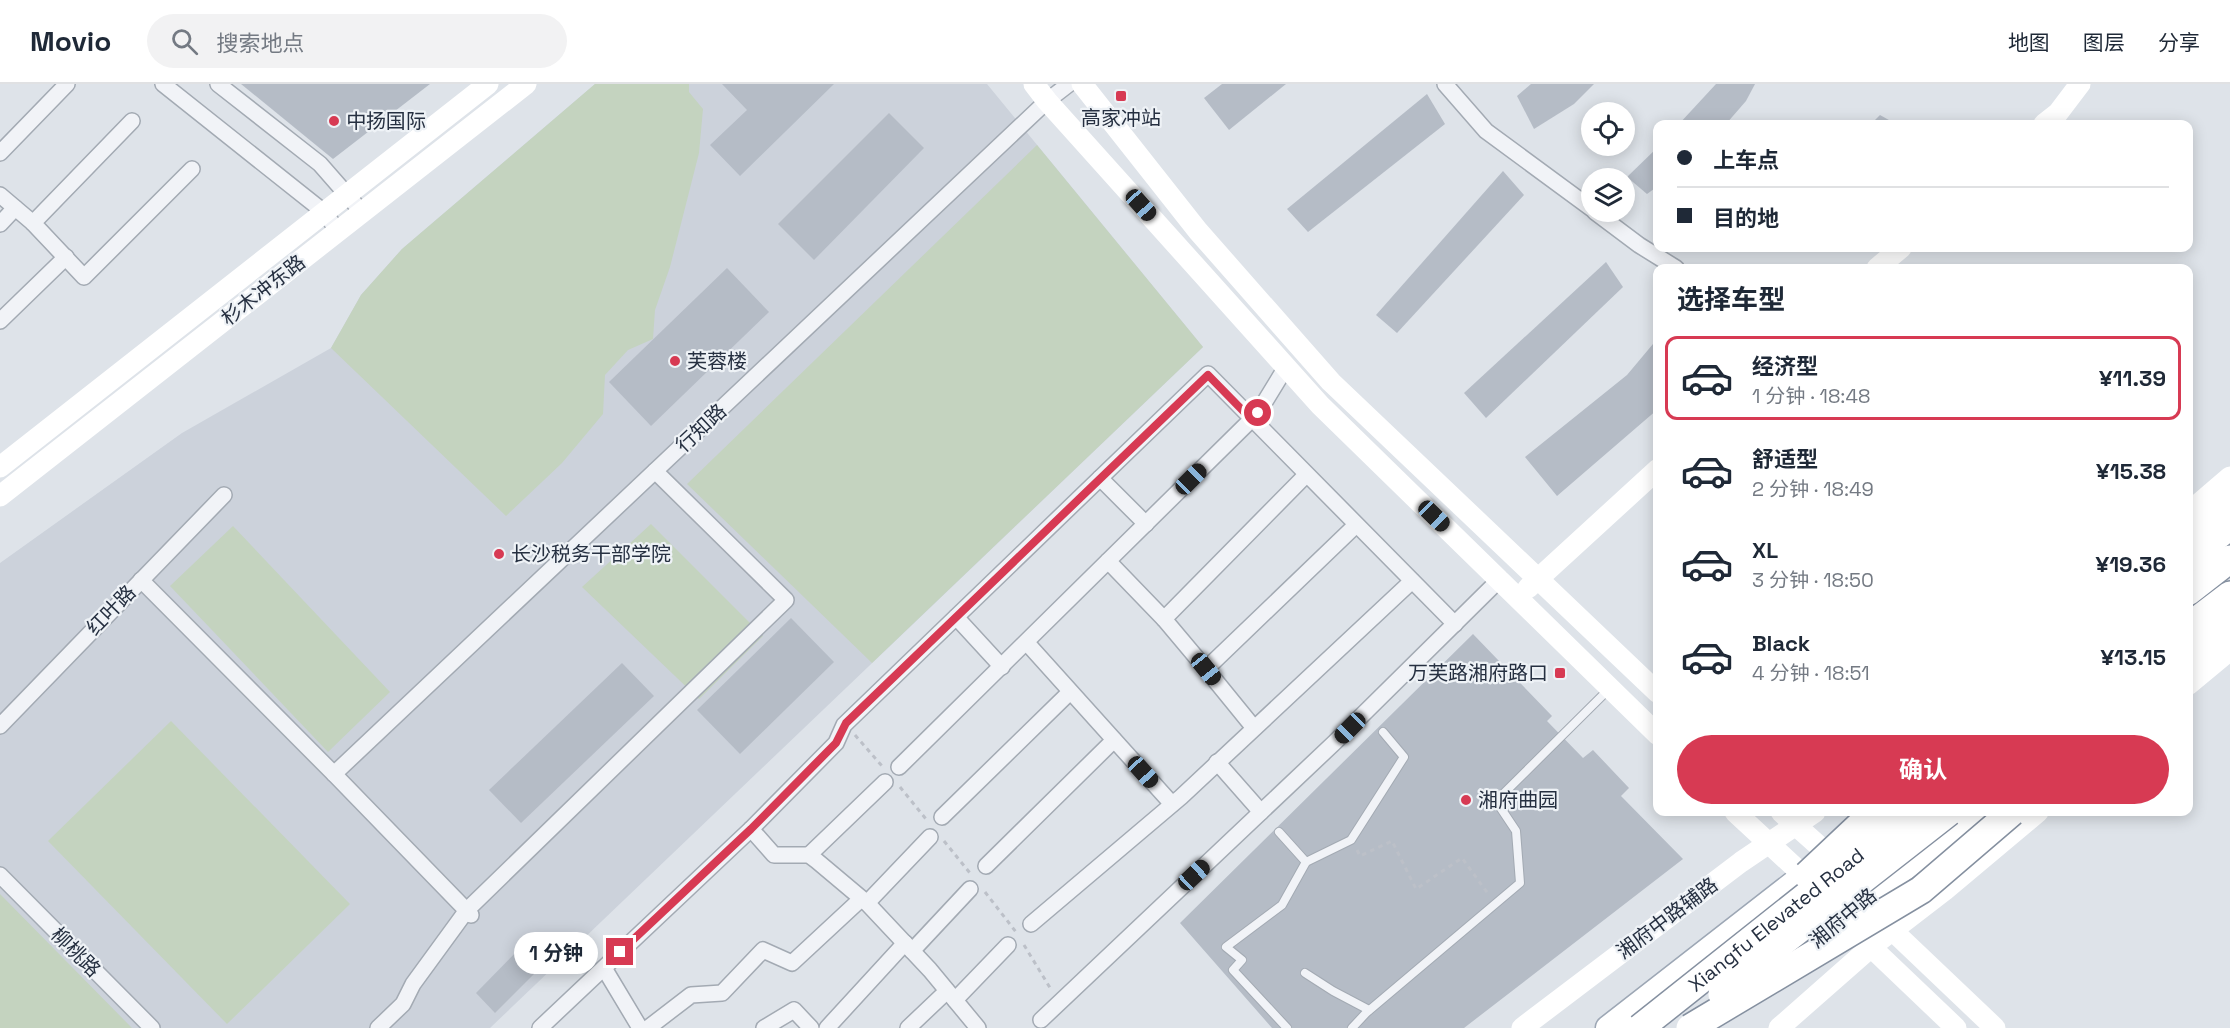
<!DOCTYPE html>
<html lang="zh">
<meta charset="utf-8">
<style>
body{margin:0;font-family:"Space Grotesk","Noto Sans SC",sans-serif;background:#f2f2f3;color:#1f2937;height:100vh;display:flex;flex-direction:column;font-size:22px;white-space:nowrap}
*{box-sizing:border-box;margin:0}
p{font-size:20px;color:#747a83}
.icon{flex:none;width:33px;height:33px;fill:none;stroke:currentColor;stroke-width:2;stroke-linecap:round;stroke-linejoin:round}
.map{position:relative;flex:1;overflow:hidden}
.details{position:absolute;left:1653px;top:180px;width:540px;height:552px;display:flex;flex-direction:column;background:#fff;border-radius:12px;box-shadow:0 3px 15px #0003}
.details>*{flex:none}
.top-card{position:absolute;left:1653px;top:36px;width:540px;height:132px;border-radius:12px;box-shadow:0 3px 15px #0003;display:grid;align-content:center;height:132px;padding:0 24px;background:#fff}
.tools{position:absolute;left:1581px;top:18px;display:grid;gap:12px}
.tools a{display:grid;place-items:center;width:54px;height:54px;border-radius:50%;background:#fff;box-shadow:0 3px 15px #0003;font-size:30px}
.end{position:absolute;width:27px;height:27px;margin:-14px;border:8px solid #d73a53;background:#fff;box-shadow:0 0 0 3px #fff}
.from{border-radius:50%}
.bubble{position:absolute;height:42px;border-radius:21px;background:#fff;box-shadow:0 3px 15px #0003;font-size:20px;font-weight:700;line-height:42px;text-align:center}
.car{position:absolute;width:18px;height:36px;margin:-18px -9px;border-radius:8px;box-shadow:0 0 4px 2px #0007;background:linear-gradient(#222 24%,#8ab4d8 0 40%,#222 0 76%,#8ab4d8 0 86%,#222 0)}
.top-card b{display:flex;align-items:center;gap:21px;height:57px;font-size:22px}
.top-card b+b{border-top:2px solid #e0e1e3}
.top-card i{width:15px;height:15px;background:#1f2937}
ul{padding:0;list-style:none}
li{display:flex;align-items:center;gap:18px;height:84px;margin:0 12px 9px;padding:0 12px;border:3px solid transparent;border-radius:12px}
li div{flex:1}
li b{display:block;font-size:22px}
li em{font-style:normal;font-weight:700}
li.active{border-color:#d73a53}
li>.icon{width:54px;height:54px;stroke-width:1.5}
h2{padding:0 24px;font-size:27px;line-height:72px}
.primary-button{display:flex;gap:12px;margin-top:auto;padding:12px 24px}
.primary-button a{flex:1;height:69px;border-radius:36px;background:#d73a53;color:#fff;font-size:24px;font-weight:700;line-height:69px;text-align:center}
header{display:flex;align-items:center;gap:36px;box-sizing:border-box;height:84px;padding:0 30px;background:#fff;border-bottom:2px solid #e0e1e3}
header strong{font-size:28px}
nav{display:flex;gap:33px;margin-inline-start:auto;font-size:21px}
.search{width:420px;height:54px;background:#f2f2f3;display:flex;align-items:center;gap:15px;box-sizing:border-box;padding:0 21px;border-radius:33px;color:#747a83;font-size:22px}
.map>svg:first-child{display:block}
.built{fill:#ccd2db}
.green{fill:#c4d3bf}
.building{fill:#b5bcc6}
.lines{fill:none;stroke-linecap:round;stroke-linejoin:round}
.lane-casing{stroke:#a3aab3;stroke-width:10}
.street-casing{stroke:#a3aab3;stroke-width:18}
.primary-casing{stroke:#9da7b5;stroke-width:27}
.highway-casing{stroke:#8590a0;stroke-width:30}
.path{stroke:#bcc0c8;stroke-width:3;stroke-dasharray:4.5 4.5;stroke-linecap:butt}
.lane{stroke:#f1f3f7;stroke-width:8}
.street{stroke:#f1f3f7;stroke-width:15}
.secondary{stroke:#fff;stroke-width:21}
.primary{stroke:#fff;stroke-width:24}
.highway{stroke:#fff;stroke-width:27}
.highway-bridge-casing{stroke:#8590a0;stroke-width:30;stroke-linecap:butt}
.highway-bridge{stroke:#fff;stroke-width:27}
.route{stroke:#d73a53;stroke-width:8}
.poi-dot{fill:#d73a53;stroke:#eef2f6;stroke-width:2}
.labels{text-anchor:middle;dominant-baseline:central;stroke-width:4.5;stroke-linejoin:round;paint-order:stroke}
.poi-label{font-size:20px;fill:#263041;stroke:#eef2f6;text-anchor:start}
.street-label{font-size:20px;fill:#263041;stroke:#eef2f6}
</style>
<header>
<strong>Movio</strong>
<div class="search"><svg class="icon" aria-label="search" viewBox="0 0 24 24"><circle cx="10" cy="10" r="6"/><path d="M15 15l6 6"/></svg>搜索地点</div>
<nav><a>地图</a><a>图层</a><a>分享</a></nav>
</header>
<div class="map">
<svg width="2230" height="944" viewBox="0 0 2230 944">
<rect width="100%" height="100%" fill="#dee3e9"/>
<polygon class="built" points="595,0 987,0 1203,263 490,944 0,944 0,479 182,349 331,264 361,211 402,165"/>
<g class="green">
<polygon points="595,0 689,0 689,8 703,25 699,69 670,183 655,226 653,255 628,266 605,291 603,330 562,379 506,432 331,264 361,211 402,165"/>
<polygon points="1037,61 1203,263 872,579 687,400"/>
<polygon points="651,440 763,552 699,615 582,503"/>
<polygon points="233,442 390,608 328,668 170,502"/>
<polygon points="171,637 350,820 227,940 48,757"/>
<polygon points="0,810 132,944 0,944"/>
</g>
<g class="building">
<polygon points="241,0 430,0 333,75"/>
<polygon points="722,0 834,0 740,92 710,61 747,26"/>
<polygon points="1222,0 1286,0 1229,46 1204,14"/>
<polygon points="1531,0 1594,0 1574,20 1534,45 1517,12"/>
<polygon points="1716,0 1755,0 1746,17 1726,40 1679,40"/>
<polygon points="1427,10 1445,40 1308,148 1287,125"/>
<polygon points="889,29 924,64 814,176 778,140"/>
<polygon points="1880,31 1896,40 1871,40"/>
<polygon points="1658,63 1658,102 1647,110 1627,93"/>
<polygon points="1503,87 1524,111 1397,249 1376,231"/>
<polygon points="1606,178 1623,203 1486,334 1464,309"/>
<polygon points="727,184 769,228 651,342 609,298"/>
<polygon points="1658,254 1658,325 1557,412 1525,373 1627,291"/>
<polygon points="791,534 834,578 740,670 697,626"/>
<polygon points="1473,550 1552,632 1547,637 1583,674 1593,666 1629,704 1621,712 1683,775 1464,944 1272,944 1180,839"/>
<polygon points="622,579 654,612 521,739 489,706"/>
<polygon points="525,859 551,873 495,929 476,909"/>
</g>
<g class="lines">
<g class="lane-casing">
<g id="lane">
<polyline points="1279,748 1306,778"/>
<polyline points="1305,889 1333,907 1369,926"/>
<polyline points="1287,944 1233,886 1242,876 1226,863 1282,821 1306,778 1351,756 1404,673 1383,648"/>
<polyline points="1352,944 1366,929 1520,799 1516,747 1496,717 1609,605"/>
</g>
</g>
<g class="street-casing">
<g id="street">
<polyline points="163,0 324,128 338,147"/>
<polyline points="218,0 320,80 362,128"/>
<polyline points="1445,0 1486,47 1592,125"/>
<polyline points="132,37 33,139 84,193 192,85"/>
<polyline points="0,69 67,0"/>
<polyline points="0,111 33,139"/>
<polyline points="1595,128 1639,161 1676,184"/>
<polyline points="0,140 15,124"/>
<polyline points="0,237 66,173"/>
<polyline points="1100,394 1146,440"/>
<polyline points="1108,477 1164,535 1206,585"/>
<polyline points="141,496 334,690 471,831"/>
<polyline points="956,533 1002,583"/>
<polyline points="1164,535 1306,391"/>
<polyline points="1027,559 1172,720"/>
<polyline points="0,642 224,411"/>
<polyline points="1254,644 1206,585 1356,441"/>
<polyline points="1217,678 1261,728"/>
<polyline points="899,683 1258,329 1286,283"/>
<polyline points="334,690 1047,17 1069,0"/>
<polyline points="942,733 1070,608"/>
<polyline points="751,745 774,771 809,771 817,777 867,819 930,886 978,944"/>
<polyline points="809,771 885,698"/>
<polyline points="986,782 1114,656"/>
<polyline points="0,791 152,944"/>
<polyline points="867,819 930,753"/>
<polyline points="1031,840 1181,713 1412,497"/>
<polyline points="912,867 970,805"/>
<polyline points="604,884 640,944"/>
<polyline points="955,916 1008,861"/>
<polyline points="1041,936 1334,659 1500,495"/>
<polyline points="378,944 403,920 413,900 467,826 786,516 655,387"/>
<polyline points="540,944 751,745 836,659 844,641 1208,290 1455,540"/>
<polyline points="648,944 691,911 722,909 763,866 792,879 861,815"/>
<polyline points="764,944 794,926 811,944"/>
<polyline points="827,944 905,859"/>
<polyline points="908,944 947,907"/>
</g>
</g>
<g class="primary-casing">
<g id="primary">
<polyline points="2188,452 2230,418"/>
<polyline points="2188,561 2224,532"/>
<polyline points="1810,863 1872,809 1979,728"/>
<polyline points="1608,944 1821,778"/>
</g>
</g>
<g class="highway-casing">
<g id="highway">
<polyline points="2188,475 2230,442"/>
<polyline points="2188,508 2230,475"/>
<polyline points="2188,543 2230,511"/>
<polyline points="2188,579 2230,544"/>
</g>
</g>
<g class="path">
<polyline points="855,651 882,682"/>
<polyline points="900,703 926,735"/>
<polyline points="944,757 970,789"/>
<polyline points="1357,766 1360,772 1392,757 1416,805 1462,774 1489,811"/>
<polyline points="985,808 1016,848"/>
<polyline points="1024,861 1052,907"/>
</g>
<use href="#lane" class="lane"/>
<use href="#street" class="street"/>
<g class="secondary">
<polyline points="1034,0 1047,17 1320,321 1658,651"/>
<polyline points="1082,0 1198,147 1331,298 1658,609"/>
<polyline points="2044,40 2058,29 2080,0"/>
<polyline points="1877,184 1901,164"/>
<polyline points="0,383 488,0"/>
<polyline points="0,412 526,0"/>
<polyline points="2188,429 2230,393"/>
<polyline points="1528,504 1658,385"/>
<polyline points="2188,601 2230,566"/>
<polyline points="1735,728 1816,803"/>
<polyline points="1781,728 1839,780"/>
<polyline points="1886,835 1893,847 1995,944"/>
<polyline points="1864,854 1871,863 1956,944"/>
<polyline points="1522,944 1741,778 1815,728"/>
<polyline points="1779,944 1871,863 1945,806 2038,728"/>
</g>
<use href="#primary" class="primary"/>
<use href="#highway" class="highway"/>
<g class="highway-bridge-casing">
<g id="highway-bridge">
<polyline points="1807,791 1874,728"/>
<polyline points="1722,910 1784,857 1949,728"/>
<path id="s1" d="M 1640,944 L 1912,728"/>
<polyline points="1690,944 1921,806 2012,728"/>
</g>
</g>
<use href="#highway-bridge" class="highway-bridge"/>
</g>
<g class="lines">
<polyline class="route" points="620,868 751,745 836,659 846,639 1208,291 1251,335 1258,329"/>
</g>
<g class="poi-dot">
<rect x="1115" y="6" width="12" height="12" rx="3"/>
<circle cx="334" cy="37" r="6"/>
<circle cx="675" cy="277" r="6"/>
<circle cx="499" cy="470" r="6"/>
<rect x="1554" y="583" width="12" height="12" rx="3"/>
<circle cx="1466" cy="716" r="6"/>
</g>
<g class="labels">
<g class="poi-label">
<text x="1121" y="34" text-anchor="middle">高家冲站</text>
<text x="346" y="37">中扬国际</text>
<text x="687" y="277">芙蓉楼</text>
<text x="511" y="470">长沙税务干部学院</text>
<text x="1548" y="589" text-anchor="end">万芙路湘府路口</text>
<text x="1478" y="716">湘府曲园</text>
</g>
<g class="street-label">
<text transform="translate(263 206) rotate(-38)">杉木冲东路</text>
<text transform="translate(701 344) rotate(-43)">行知路</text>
<text transform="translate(111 526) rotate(-46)">红叶路</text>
<text transform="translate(1667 834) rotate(-37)">湘府中路辅路</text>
<text transform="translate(1843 834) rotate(-40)">湘府中路</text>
<text stroke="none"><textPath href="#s1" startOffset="174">Xiangfu Elevated Road</textPath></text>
<text transform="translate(76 868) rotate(45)">柳桃路</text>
</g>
</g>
</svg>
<div class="tools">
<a><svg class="icon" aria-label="locate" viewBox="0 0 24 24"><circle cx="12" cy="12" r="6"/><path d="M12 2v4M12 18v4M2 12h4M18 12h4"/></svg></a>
<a><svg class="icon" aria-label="layers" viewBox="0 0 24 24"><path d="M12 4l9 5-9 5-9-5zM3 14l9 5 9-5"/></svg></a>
</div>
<i class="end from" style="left:1258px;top:329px"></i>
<i class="end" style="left:620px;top:868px"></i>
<div class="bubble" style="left:514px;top:848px;width:84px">1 分钟</div>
<i class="car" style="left:1141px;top:121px;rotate:138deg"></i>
<i class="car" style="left:1191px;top:395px;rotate:45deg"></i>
<i class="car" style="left:1434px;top:432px;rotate:134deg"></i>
<i class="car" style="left:1206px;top:585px;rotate:141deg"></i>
<i class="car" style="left:1350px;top:644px;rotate:225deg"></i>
<i class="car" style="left:1143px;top:688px;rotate:138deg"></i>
<i class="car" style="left:1194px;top:791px;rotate:47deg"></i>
<div class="top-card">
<b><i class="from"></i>上车点</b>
<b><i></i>目的地</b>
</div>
<section class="details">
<h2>选择车型</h2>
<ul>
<li class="active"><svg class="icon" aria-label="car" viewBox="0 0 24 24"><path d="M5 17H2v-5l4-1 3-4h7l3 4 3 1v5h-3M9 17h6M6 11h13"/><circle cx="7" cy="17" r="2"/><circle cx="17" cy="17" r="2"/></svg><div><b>经济型</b><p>1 分钟 · 18:48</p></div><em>¥11.39</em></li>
<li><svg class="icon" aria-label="car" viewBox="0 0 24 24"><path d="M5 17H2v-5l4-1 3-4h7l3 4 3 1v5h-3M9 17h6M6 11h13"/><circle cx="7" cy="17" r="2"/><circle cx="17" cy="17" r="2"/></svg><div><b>舒适型</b><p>2 分钟 · 18:49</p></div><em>¥15.38</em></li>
<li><svg class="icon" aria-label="car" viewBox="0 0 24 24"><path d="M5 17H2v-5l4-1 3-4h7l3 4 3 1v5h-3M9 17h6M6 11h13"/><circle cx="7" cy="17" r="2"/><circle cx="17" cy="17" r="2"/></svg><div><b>XL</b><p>3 分钟 · 18:50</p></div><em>¥19.36</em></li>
<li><svg class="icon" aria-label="car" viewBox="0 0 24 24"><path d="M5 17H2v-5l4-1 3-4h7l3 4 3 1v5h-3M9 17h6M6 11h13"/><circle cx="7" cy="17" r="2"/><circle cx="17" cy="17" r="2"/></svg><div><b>Black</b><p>4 分钟 · 18:51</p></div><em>¥13.15</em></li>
</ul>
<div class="primary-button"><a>确认</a></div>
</section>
</div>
